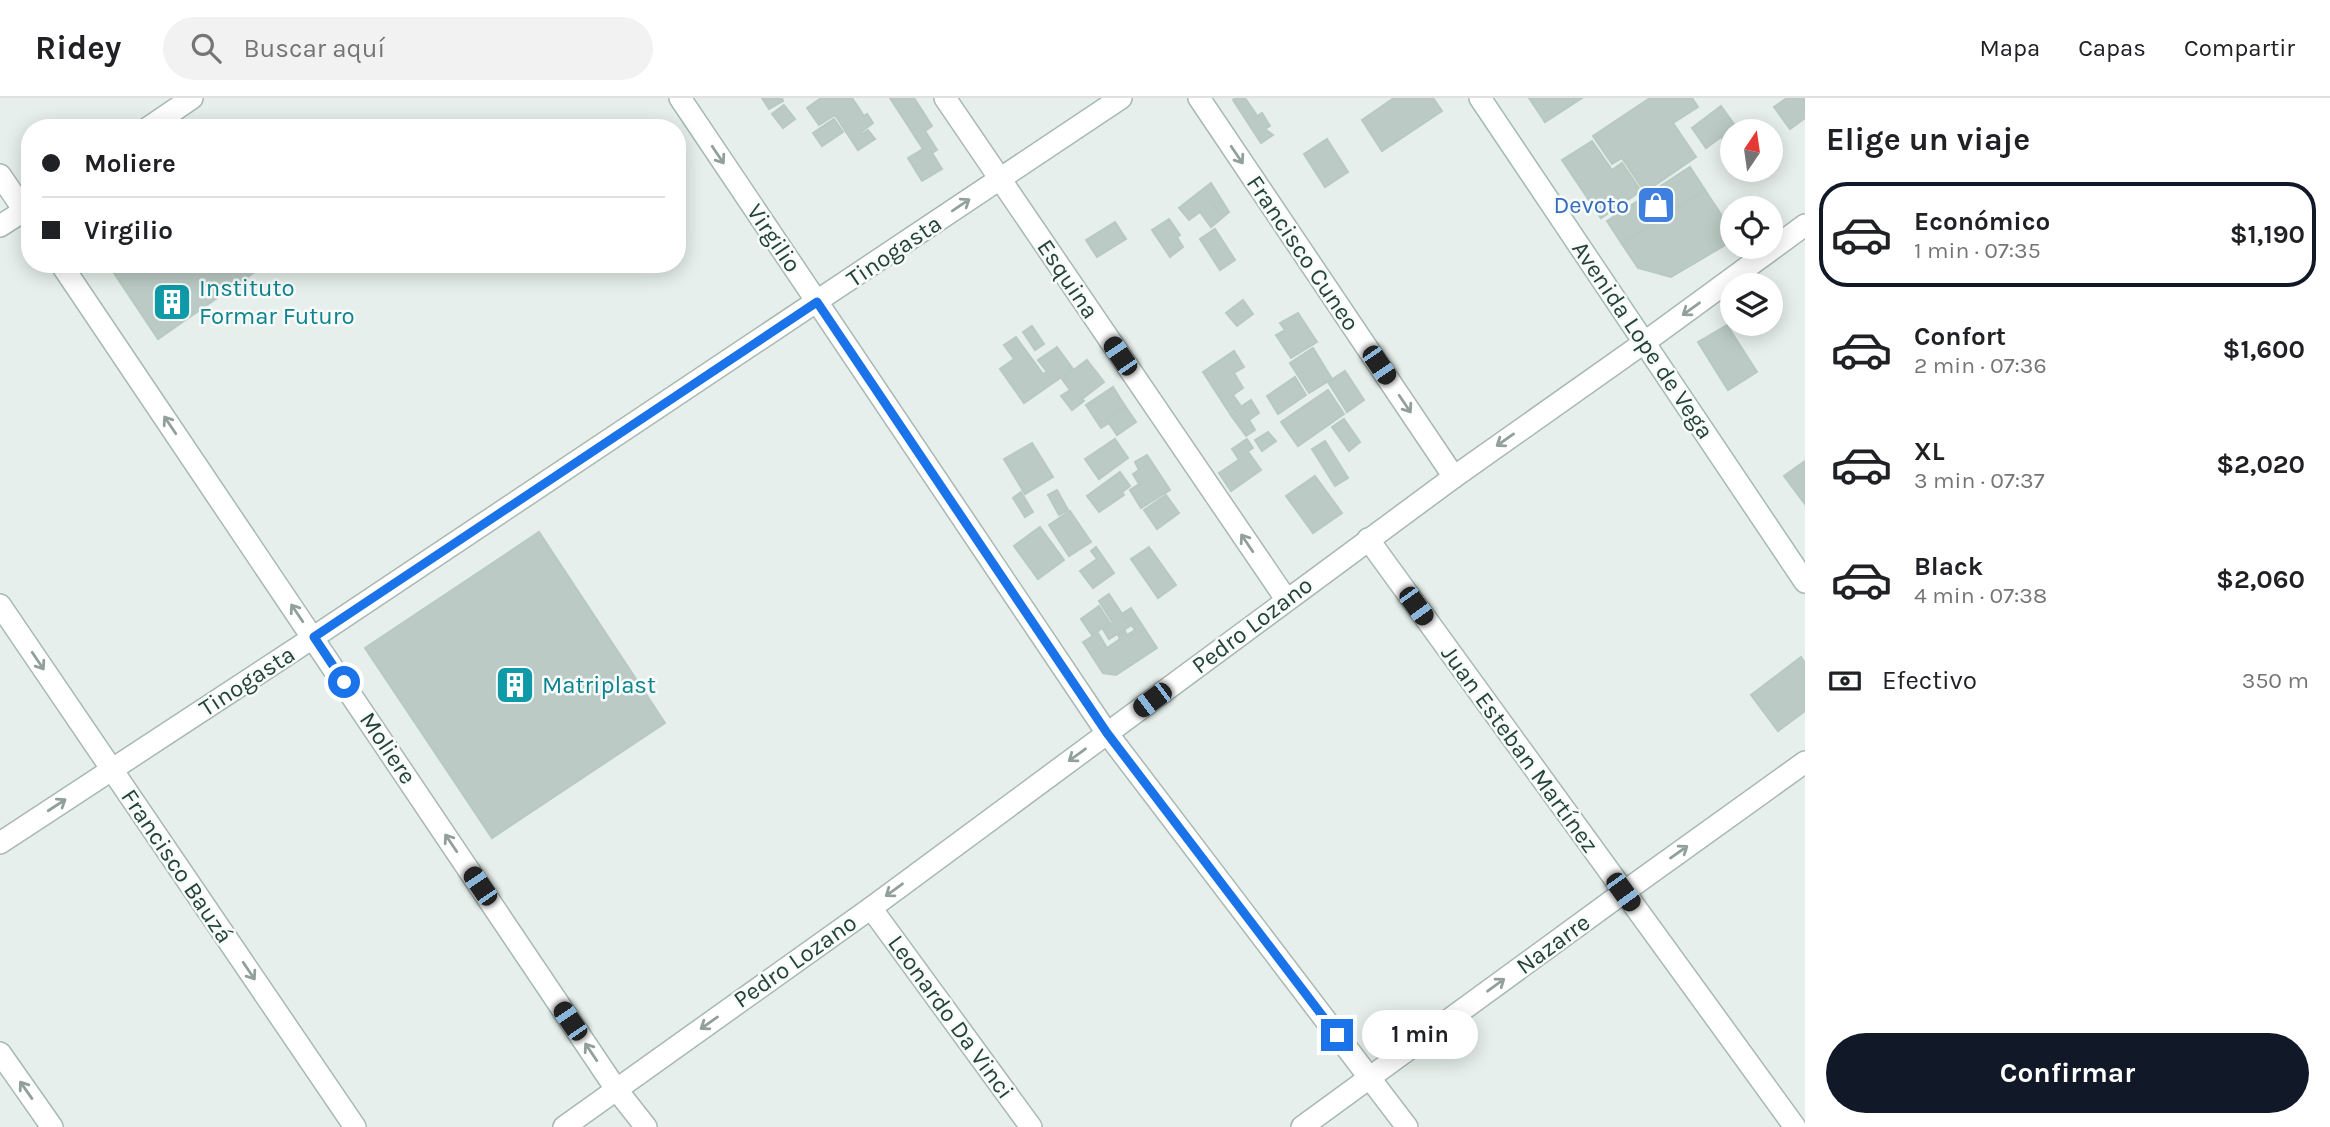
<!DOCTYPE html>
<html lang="es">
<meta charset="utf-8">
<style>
body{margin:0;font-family:Karla,sans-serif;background:#f2f2f2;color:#202124;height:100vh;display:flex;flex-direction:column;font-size:26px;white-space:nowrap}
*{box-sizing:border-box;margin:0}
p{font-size:23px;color:#757577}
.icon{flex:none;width:38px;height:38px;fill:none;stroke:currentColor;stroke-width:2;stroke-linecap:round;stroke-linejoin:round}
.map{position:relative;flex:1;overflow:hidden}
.drawer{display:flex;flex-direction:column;background:#fff;width:525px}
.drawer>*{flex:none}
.guide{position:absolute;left:21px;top:21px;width:665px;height:154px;border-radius:28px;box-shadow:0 4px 18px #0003;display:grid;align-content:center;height:154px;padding:0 21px;background:#fff}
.needle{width:46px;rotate:13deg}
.buttons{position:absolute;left:1720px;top:21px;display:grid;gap:14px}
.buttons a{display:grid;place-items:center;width:63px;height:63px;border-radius:50%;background:#fff;box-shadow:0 4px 18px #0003;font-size:35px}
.end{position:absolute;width:32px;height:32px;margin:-16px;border:9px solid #1a73e8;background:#fff;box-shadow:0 0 0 4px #fff}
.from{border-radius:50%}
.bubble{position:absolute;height:49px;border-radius:24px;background:#fff;box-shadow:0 4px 18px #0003;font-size:23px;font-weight:700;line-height:49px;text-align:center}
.car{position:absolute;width:21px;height:42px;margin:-21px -10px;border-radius:9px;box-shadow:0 0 5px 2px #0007;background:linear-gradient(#222 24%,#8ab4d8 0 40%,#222 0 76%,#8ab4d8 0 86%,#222 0)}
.guide b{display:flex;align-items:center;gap:24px;height:66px;font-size:26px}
.guide b+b{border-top:2px solid #e0e0e0}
.guide i{width:18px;height:18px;background:#202124}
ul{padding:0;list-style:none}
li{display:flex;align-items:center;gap:21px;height:105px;margin:0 14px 10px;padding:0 7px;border:4px solid transparent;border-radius:28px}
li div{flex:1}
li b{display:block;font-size:26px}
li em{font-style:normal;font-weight:700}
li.active{border-color:#111827}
li>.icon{width:63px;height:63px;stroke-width:1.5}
h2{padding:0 21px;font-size:32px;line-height:84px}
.pay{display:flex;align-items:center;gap:18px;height:77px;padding:0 21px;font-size:26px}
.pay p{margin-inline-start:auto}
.primary-button{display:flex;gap:14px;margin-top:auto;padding:14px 21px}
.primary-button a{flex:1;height:80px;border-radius:42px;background:#111827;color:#fff;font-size:28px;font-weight:700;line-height:80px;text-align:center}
header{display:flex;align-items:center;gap:42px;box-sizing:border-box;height:98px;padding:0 35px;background:#fff;border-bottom:2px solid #e0e0e0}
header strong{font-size:33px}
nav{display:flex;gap:38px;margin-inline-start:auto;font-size:24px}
.search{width:490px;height:63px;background:#f2f2f2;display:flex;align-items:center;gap:18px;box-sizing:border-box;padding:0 24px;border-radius:38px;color:#757577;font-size:26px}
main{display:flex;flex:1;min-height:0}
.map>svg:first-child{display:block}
.building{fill:#bbcac4;stroke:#b8c9c2;stroke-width:2}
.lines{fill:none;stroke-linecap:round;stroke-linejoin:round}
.street-casing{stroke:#a8b8b2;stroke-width:24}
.secondary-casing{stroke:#a4bbb3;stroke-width:24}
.street{stroke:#fff;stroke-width:21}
.secondary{stroke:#fff;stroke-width:21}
.oneway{stroke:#92a09c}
.route{stroke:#1a73e8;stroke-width:9}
.labels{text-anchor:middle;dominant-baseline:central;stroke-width:5;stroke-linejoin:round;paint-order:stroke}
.shop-label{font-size:24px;fill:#366cbe;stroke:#f7fbf9;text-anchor:end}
.street-label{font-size:24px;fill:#24423a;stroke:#f7fbf9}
.culture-label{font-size:24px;fill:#0d838f;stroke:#f7fbf9;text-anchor:start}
</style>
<header>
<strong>Ridey</strong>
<div class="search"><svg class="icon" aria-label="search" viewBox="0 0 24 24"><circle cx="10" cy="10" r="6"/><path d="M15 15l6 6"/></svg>Buscar aquí</div>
<nav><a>Mapa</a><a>Capas</a><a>Compartir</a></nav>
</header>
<main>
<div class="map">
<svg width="1805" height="1029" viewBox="0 0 1805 1029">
<rect width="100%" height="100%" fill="#e6efeb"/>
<g class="building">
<polygon points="762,0 782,0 783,3 769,11"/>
<polygon points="821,0 852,0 864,18 867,16 873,25 861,34 862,36 868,32 875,41 858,52 835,17 819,27 807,10"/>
<polygon points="890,0 914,0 932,28 925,33 937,52 932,55 942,71 922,83 908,60 923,51"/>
<polygon points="1235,0 1245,0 1256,16 1254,20 1262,15 1270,28 1265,31 1273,37 1261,45 1233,2"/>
<polygon points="1394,0 1433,0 1442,13 1382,53 1362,22"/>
<polygon points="1529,0 1582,0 1545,24"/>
<polygon points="1650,0 1692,0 1698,9 1673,25 1696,59 1645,94 1622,60 1612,66 1593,38"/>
<polygon points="1787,0 1805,0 1805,20 1790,31 1774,9"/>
<polygon points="784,7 795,21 783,30 772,16"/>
<polygon points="1721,8 1739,33 1732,33 1732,55 1721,39 1706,50 1692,30"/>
<polygon points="834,21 843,34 822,48 813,35"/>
<polygon points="1327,41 1348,74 1325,89 1304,56"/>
<polygon points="1592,43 1612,72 1622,65 1641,93 1601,120 1562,62"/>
<polygon points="1690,69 1705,92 1622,146 1607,123"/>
<polygon points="1211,85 1229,114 1223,119 1212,105 1222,120 1211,129 1200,114 1189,122 1179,110"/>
<polygon points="1705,92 1732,133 1732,143 1671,179 1638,170 1622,146"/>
<polygon points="1169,121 1180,137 1177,139 1183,149 1170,159 1152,132"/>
<polygon points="1115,124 1126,141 1097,159 1086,142"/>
<polygon points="1215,131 1235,162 1220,172 1200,141"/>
<polygon points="108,166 266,166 158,241"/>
<polygon points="1243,202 1253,216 1237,228 1226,215"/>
<polygon points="1298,215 1317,244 1291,260 1276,237 1285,232 1280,225"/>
<polygon points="1727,227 1757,274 1728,292 1698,244"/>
<polygon points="1032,228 1044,246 1035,252 1023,234"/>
<polygon points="1016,239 1043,276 1047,274 1038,262 1057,249 1073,271 1024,305 1000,271 1014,261 1004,247"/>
<polygon points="1313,250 1332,281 1309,295 1290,265"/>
<polygon points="1234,253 1244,269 1234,275 1243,290 1233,297 1240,307 1229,314 1203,274"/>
<polygon points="1087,262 1104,284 1082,301 1084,303 1072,312 1061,298 1070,292 1062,281"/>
<polygon points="1345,273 1364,302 1347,314 1328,284"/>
<polygon points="1295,279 1306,297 1278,316 1267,298"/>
<polygon points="1113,289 1125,308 1106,321 1109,325 1101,330 1086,307"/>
<polygon points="1328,292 1344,316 1298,348 1281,324"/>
<polygon points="1251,302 1259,315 1249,322 1255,332 1246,338 1230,316"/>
<polygon points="1125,308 1136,324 1117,337 1106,321"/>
<polygon points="1344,321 1360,344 1349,353 1332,329"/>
<polygon points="1268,334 1276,343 1262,353 1255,342"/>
<polygon points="1115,341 1128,360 1099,381 1085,361"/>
<polygon points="1247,341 1253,350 1238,360 1232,351"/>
<polygon points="1325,343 1348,380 1335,388 1312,351"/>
<polygon points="1032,345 1053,379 1025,396 1004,361"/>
<polygon points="1249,355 1261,372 1231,393 1219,375"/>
<polygon points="1147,357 1170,392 1141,410 1130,392 1139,386 1133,376 1139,372 1135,364"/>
<polygon points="1805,363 1805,406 1784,378"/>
<polygon points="1120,374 1130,388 1122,394 1124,397 1099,414 1087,398"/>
<polygon points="1315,378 1342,415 1313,435 1286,398"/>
<polygon points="1057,392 1068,412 1059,417 1048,397"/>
<polygon points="1021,394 1033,414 1025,419 1013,400"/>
<polygon points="1166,397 1179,415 1157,431 1144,412"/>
<polygon points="1070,413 1091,444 1069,458 1049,427"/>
<polygon points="1040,429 1064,462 1038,481 1014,448"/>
<polygon points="539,434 665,625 492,740 365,550"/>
<polygon points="1096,449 1114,475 1093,490 1080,473 1097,461 1091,453"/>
<polygon points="1149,449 1176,487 1158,500 1131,461"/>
<polygon points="1109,496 1130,528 1109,541 1103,531 1113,525 1099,503"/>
<polygon points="1099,508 1110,525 1092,537 1081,521"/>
<polygon points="1131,510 1157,550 1116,577 1103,575 1083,544 1098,535 1107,550 1120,541 1118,537 1125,533 1127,537 1135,532 1123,515"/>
<polygon points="1801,559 1805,565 1805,613 1778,633 1751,597"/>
</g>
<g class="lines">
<g class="street-casing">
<g id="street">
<polyline points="680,0 1107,635 1407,1029"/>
<polyline points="945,0 1286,501"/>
<polyline points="1199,0 1454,379"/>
<polyline points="148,30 192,0"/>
<polyline points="0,77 30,121"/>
<polyline points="0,128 30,109"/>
<polyline points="61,166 616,991 646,1029"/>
<polyline points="1368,441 1795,1029"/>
<polyline points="0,507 355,1029"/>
<polyline points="0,745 314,539 1121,0"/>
<polyline points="871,810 1031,1029"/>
<polyline points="0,955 52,1029"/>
<polyline points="564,1029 871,810 1454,379 1645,244 1805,127"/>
<polyline points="1302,1029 1624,794 1805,664"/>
</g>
</g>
<g class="secondary-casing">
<polyline id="secondary" points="1480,0 1805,484"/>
</g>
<use href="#street" class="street"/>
<use href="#secondary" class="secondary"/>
</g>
<defs><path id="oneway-shaft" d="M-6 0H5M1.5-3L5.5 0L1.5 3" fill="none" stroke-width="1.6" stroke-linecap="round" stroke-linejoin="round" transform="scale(1.75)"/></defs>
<g class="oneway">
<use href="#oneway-shaft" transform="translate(718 57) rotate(56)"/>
<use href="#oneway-shaft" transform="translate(1237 57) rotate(56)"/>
<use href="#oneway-shaft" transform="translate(961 107) rotate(-34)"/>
<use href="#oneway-shaft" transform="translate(1691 211) rotate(144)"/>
<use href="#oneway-shaft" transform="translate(1405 306) rotate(56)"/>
<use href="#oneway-shaft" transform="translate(170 327) rotate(-124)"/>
<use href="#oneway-shaft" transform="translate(1505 342) rotate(145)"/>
<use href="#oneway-shaft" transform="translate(1247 445) rotate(-124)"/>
<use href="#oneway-shaft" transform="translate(297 515) rotate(-124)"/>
<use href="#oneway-shaft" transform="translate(38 563) rotate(56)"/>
<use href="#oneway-shaft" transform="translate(1077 657) rotate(144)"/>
<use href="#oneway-shaft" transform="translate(57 707) rotate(-33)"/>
<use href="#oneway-shaft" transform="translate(451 745) rotate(-124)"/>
<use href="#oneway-shaft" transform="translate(1679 754) rotate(-35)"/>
<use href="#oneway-shaft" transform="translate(894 792) rotate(144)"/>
<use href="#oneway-shaft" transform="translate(249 873) rotate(56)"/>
<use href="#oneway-shaft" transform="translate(1496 887) rotate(-36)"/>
<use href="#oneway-shaft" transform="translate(709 925) rotate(145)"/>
<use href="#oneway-shaft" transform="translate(591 954) rotate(-124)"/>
<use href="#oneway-shaft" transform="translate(26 992) rotate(-125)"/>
</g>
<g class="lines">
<polyline class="route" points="344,584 314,539 817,204 1107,635 1337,937"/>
</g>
<defs>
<g id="shop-square" transform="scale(2.0125)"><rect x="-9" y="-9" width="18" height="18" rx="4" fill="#3f7fe0" stroke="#f7fbf9"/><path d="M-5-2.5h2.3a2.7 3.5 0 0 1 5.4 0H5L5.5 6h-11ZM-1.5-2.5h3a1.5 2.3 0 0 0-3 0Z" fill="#fff"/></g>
<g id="building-square" transform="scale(2.0125)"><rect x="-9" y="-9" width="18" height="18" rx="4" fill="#0f9aa8" stroke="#f7fbf9"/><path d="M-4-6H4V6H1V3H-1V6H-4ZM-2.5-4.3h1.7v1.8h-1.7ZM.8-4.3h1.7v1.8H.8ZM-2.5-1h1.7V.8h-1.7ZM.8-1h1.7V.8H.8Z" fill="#fff"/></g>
</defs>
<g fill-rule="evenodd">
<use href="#shop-square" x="1656" y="107"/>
<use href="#building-square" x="172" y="204"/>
<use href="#building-square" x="515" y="587"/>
</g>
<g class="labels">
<g class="shop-label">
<text x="1629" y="107">Devoto</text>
</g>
<g class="street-label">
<text transform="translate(774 140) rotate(56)">Virgilio</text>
<text transform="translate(894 153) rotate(-34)">Tinogasta</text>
<text transform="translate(1303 155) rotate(56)">Francisco Cuneo</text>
<text transform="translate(1068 181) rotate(56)">Esquina</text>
<text transform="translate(1643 242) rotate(56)">Avenida Lope de Vega</text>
<text transform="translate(1252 527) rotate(-37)">Pedro Lozano</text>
<text transform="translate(247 583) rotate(-33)">Tinogasta</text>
<text transform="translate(388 650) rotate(56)">Moliere</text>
<text transform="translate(1520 651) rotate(54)">Juan Esteban Martínez</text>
<text transform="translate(177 768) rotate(56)">Francisco Bauzá</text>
<text transform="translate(1553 846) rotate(-36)">Nazarre</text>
<text transform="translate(795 863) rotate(-35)">Pedro Lozano</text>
<text transform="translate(951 919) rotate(54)">Leonardo Da Vinci</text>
</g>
<g class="culture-label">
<text x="199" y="190">Instituto<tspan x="199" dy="28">Formar Futuro</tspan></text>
<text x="542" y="587">Matriplast</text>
</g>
</g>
</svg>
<div class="buttons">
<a><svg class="needle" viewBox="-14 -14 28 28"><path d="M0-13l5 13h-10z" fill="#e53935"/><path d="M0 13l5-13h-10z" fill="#757577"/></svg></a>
<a><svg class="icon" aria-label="locate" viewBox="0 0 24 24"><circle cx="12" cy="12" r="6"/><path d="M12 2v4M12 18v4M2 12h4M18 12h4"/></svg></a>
<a><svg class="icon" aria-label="layers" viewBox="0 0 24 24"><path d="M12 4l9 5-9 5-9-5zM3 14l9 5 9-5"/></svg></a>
</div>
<i class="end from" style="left:344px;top:584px"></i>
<i class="end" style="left:1337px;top:937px"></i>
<div class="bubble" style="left:1362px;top:912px;width:116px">1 min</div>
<i class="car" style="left:1120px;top:258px;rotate:326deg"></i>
<i class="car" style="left:1379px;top:267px;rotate:146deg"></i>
<i class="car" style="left:1416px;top:508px;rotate:144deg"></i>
<i class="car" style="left:1152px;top:602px;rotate:233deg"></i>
<i class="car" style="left:480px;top:788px;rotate:326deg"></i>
<i class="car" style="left:1623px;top:794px;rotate:144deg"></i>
<i class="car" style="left:570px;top:923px;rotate:326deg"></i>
<div class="guide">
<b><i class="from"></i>Moliere</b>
<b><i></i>Virgilio</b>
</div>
</div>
<section class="drawer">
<h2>Elige un viaje</h2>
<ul>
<li class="active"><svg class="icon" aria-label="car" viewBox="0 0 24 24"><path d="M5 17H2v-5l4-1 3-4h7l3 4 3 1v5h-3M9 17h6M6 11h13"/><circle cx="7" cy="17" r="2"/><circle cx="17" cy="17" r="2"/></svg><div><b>Económico</b><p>1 min · 07:35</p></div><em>$1,190</em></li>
<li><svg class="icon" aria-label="car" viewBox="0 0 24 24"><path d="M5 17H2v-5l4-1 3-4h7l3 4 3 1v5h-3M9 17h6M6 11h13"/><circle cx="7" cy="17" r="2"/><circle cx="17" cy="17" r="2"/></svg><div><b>Confort</b><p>2 min · 07:36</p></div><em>$1,600</em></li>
<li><svg class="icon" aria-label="car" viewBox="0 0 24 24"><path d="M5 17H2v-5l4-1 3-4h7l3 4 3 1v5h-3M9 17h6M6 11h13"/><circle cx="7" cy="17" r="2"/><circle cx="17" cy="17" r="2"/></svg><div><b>XL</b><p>3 min · 07:37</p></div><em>$2,020</em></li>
<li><svg class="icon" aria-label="car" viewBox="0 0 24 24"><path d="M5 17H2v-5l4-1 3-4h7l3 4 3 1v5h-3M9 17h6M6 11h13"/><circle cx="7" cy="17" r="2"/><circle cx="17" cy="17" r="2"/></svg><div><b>Black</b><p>4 min · 07:38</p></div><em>$2,060</em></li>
</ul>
<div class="pay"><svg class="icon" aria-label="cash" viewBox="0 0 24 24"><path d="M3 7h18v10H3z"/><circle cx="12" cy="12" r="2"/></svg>Efectivo<p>350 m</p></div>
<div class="primary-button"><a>Confirmar</a></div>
</section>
</main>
